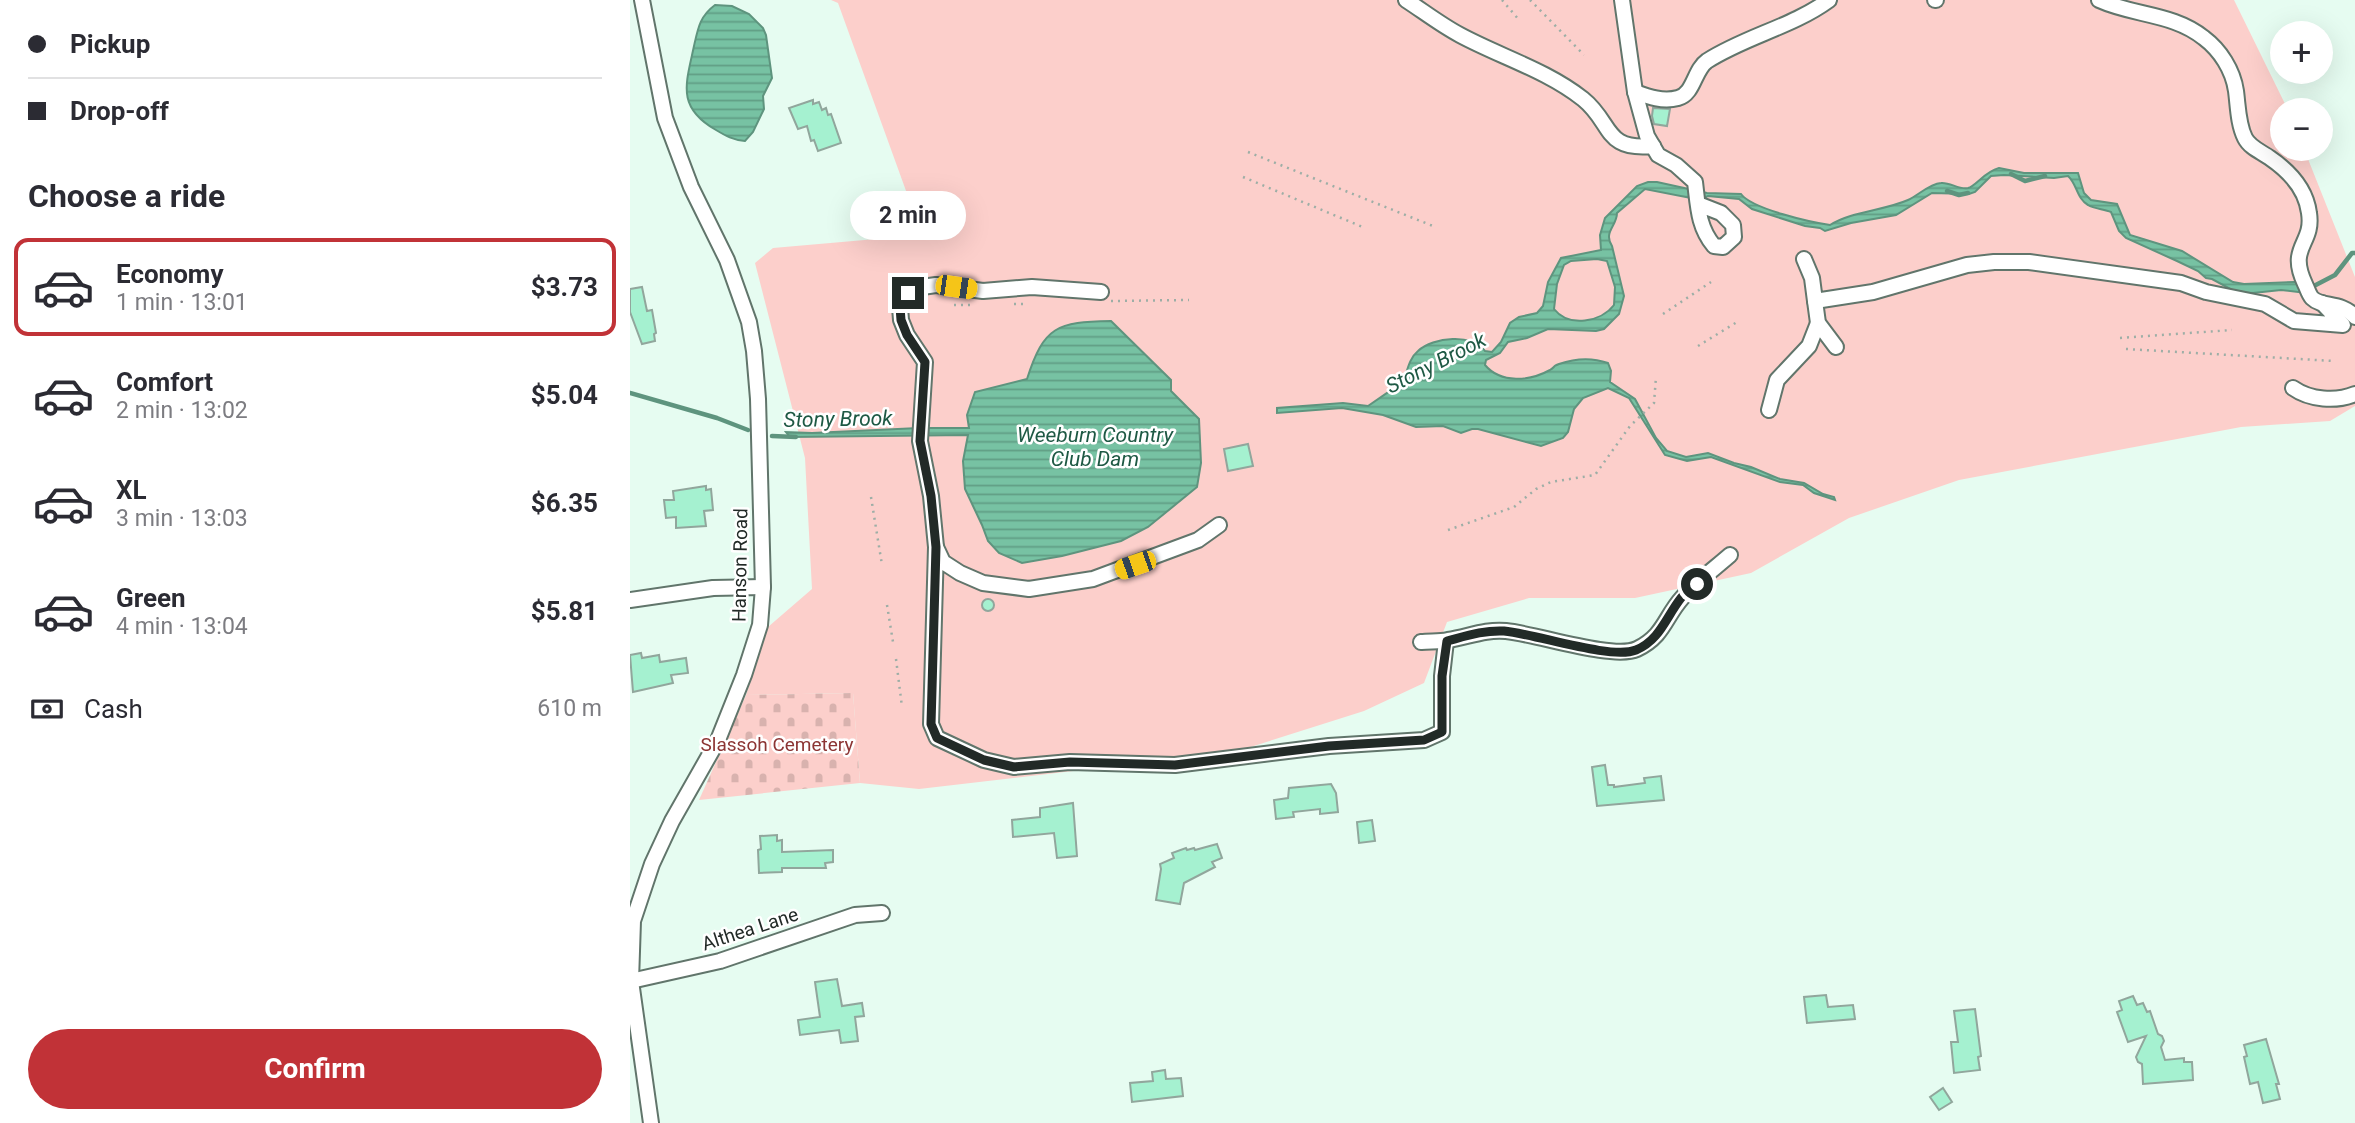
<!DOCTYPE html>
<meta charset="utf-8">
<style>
body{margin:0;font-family:Roboto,sans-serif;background:#f7f7f7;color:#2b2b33;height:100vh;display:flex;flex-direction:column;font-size:26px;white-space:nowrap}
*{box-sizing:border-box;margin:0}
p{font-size:23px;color:#7c7c81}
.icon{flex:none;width:38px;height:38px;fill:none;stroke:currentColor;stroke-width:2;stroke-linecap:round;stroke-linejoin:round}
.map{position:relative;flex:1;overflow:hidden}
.drawer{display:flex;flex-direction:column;background:#fff;width:630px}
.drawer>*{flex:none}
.hud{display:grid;align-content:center;height:154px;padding:0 28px;background:#fff}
.tools{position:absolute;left:1640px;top:21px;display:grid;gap:14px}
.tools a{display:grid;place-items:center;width:63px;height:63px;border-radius:50%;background:#fff;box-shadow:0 7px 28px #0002;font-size:35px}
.end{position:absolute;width:32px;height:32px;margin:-16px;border:9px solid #222a27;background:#fff;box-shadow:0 0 0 4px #fff}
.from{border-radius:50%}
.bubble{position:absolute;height:49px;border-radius:24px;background:#fff;box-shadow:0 7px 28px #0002;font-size:23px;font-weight:700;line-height:49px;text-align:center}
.car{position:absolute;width:21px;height:42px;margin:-21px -10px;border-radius:9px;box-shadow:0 0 5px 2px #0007;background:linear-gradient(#f5c518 24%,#345 0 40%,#f5c518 0 76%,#345 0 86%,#f5c518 0)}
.hud b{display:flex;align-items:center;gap:24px;height:66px;font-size:26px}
.hud b+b{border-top:2px solid #e1e1e2}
.hud i{width:18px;height:18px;background:#2b2b33}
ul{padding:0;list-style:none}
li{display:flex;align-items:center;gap:21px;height:98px;margin:0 14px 10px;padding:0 14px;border:4px solid transparent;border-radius:14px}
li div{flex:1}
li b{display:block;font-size:26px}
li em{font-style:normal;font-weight:700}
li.current{border-color:#c13237}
li>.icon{width:63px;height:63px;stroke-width:1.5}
h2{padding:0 28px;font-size:32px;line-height:84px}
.pay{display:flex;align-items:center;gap:18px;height:77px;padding:0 28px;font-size:26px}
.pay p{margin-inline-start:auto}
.action{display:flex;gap:14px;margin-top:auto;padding:14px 28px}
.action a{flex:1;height:80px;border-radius:42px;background:#c13237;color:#fff;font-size:28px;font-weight:700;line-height:80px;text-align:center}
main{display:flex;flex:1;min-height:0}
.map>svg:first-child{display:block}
.grass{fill:#fccfcb}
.cemetery{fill:url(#cemetery-stones)}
.water{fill:url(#water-rules);stroke:#5e947e;stroke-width:2;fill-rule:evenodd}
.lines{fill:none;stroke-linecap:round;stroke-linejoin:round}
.stream{stroke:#5e947e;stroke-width:4.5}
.building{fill:#a5f1d0;stroke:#91a69c;stroke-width:2}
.minor-casing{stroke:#61756b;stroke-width:18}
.path{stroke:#9daea6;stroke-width:2.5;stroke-dasharray:2 5;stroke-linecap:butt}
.minor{stroke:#fff;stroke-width:14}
.route{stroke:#222a27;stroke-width:9}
.labels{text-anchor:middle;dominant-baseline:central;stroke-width:5;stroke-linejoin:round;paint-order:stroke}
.street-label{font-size:19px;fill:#222a27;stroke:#fff}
.park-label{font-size:19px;fill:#8c3534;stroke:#fff}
.water-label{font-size:21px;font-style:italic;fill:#1e5944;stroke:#fff}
</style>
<main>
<section class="drawer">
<div class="hud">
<b><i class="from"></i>Pickup</b>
<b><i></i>Drop-off</b>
</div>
<h2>Choose a ride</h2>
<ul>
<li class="current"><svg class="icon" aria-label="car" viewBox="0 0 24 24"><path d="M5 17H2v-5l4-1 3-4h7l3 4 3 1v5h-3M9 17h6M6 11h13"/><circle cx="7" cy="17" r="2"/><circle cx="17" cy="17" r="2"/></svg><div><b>Economy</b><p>1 min · 13:01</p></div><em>$3.73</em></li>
<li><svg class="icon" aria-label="car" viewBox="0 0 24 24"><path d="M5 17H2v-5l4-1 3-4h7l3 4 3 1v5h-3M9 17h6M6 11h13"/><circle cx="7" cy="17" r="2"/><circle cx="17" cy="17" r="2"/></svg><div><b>Comfort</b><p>2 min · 13:02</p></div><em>$5.04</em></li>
<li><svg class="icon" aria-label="car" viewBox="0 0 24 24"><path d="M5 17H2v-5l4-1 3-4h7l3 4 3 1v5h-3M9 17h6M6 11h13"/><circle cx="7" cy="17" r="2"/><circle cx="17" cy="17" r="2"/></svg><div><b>XL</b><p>3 min · 13:03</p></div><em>$6.35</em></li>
<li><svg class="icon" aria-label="car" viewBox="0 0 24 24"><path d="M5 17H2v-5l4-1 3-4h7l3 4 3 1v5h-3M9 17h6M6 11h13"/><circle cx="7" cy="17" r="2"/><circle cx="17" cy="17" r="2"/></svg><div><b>Green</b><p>4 min · 13:04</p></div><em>$5.81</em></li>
</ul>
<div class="pay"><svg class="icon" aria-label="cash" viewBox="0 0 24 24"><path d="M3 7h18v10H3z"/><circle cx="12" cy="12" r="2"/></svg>Cash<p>610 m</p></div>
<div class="action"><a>Confirm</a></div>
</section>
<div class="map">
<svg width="1725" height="1123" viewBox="0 0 1725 1123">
<defs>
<pattern id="cemetery-stones" width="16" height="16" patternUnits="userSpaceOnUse" patternTransform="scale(1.75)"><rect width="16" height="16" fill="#fccfcb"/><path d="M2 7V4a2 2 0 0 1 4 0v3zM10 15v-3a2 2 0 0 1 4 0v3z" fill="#d8b2ae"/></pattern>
<pattern id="water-rules" width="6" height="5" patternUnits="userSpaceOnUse" patternTransform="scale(1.75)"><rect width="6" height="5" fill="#77c2a3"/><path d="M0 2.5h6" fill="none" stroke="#619e85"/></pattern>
</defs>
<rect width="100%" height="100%" fill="#e6fcf1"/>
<polygon class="grass" points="201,0 1604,0 1658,110 1652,110 1652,149 1674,149 1725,277 1725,406 1700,421 1611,427 1329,480 1219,518 1121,573 1005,598 899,598 817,622 794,683 734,711 589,757 477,767 289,789 230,783 223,693 116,695 138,627 182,589 175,458 125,263 143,248 292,235 208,3"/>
<polygon class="cemetery" points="223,693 230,783 69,800 116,695"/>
<g class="water">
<path d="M 85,5 L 102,6 L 119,14 L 133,28 L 136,35 L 142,78 L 133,96 L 134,109 L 123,132 L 115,141 C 103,140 96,136 86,130 C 46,107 56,84 64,46 C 68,28 70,16 85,5 Z"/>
<path d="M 1369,168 L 1394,173 L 1448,173 L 1454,193 L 1461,200 L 1487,204 L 1500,235 L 1552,251 L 1603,282 L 1614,284 L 1664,282 L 1682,284 L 1676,293 L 1651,290 L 1614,294 L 1611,291 L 1604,291 L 1582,279 L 1576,278 L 1568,271 L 1547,261 L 1496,238 L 1489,231 L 1481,212 C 1474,209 1464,209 1458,205 C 1447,199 1447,184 1438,176 L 1424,178 L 1374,175 L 1361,176 L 1345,192 L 1339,194 L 1302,193 L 1266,215 L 1221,223 L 1195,231 L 1190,228 L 1175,226 L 1122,209 L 1109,199 L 1078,196 L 1071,200 L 1015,189 L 987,213 C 987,226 973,232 982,246 L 994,296 L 989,314 L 974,329 L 966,331 L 918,329 L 897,338 L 878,342 L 870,353 L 856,360 L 855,365 C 871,384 900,381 920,370 C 928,365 921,367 929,364 C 946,358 961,357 978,363 L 981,371 L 980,382 L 1005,399 L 1026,438 L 1037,451 L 1056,457 L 1078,453 L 1104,463 L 1121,467 L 1150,479 L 1174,483 L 1193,494 L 1204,497 L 1205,500 L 1184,493 L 1173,485 L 1150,482 L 1081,457 L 1057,461 L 1035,455 L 999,398 L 978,388 L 953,398 L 944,409 L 938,432 L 933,438 L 911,446 L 848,429 L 842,429 L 831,433 L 813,426 L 786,427 L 753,415 L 712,408 L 647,413 L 647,408 L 713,403 L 738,406 L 757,393 L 771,387 C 777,376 777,360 788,351 C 803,337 843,333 855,351 L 862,352 L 871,342 L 880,323 L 889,317 L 907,313 L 913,306 L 918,282 L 931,258 L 971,250 L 970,235 L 975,218 L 1007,186 L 1018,182 L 1027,182 L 1077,193 L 1111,194 C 1122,209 1180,222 1200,225 C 1222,211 1253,211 1278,200 C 1289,195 1299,184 1311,183 C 1320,182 1329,190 1338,188 C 1346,186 1354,172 1369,168 ZM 967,259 L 977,261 L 985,287 L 984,305 C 971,322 939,328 924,309 L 927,284 L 934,265 L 941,261 Z"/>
<path d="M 481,321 L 541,380 L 541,391 L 569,419 L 571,463 L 567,487 L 518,527 L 491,541 L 432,556 L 392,563 L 369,553 L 358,541 L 352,525 L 335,489 L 333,461 L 338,435 L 160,437 L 156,432 L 182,433 L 289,428 L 339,428 L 337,415 L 345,392 L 397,379 C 414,326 427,322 481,321 Z"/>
</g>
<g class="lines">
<g class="stream">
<polyline points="1381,174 1395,181 1415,176"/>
<polyline points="1317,191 1329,195 1338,193"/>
<polyline points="1680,288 1705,275 1722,253 1725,253"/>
<polyline points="0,393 87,418 118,430"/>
<polyline points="142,436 166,437"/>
</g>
</g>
<g class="building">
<polygon points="183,100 183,104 189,102 192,110 196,108 198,115 201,114 211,143 188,151 184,140 181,141 177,126 168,129 159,108"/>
<polygon points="1023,108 1040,109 1037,126 1024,124 1022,116"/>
<polygon points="12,287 17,311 22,310 26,333 24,334 25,341 12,344 0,312 0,289"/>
<polygon points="618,444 623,466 598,471 594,449"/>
<polygon points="76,486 76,490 81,489 83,510 74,511 76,526 46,528 46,517 36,518 34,500 44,500 43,491"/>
<circle cx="358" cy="605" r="6"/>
<polygon points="11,653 12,658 29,655 30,662 56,658 58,673 41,675 43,683 3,692 0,655"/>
<polygon points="975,765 978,785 984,785 984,787 1015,783 1014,778 1031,776 1034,800 967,806 962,767"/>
<polygon points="701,784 706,793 708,812 690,814 690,809 663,812 664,817 646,819 644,800 658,798 659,788"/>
<polygon points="443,803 447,856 427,858 424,833 383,837 382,820 410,817 410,808"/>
<polygon points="742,820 745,841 729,843 727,822"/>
<polygon points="147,835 147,841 152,840 152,852 203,850 203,862 195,863 196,868 152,868 152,872 129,873 128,850 131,849 130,836"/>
<polygon points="587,844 592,858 582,862 585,867 554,883 550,904 526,900 531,869 530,864 544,858 542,853 556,848 557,850 564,848 565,850"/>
<polygon points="207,979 212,1006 232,1003 234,1016 225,1017 228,1041 211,1043 209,1030 170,1035 168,1020 190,1017 185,982"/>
<polygon points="1196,995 1198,1007 1223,1005 1225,1019 1177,1023 1174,997"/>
<polygon points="1503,996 1507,1005 1513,1003 1517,1012 1520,1011 1528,1034 1532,1036 1534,1041 1531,1047 1535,1060 1554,1058 1554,1062 1562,1062 1563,1080 1513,1084 1512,1064 1508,1062 1506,1057 1516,1036 1498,1042 1487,1012 1492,1010 1489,1001"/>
<polygon points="1345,1009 1351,1056 1348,1057 1350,1070 1324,1073 1321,1042 1328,1042 1324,1011"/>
<polygon points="1636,1039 1649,1084 1646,1084 1650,1099 1633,1103 1628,1082 1620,1084 1614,1057 1617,1056 1614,1045"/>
<polygon points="535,1070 536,1079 551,1078 553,1096 502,1102 500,1083 523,1081 522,1072"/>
<polygon points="1313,1088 1322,1102 1309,1110 1300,1097"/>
</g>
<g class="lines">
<g class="minor-casing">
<g id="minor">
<polyline points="12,0 35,118 61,187 97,260 119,322 124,351 128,399 133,587 130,625 114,675 88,740 42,821 22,864 3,921 1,981 21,1123"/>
<path d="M 776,0 C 793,11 811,25 830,35 C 871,57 916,70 953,99 C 983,123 973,151 1023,146"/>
<path d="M 992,0 L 1005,92 L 1017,136 L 1028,155 L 1046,165 L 1065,182 C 1068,206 1068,227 1084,246 L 1093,247 L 1104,237 L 1103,225 L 1091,213 L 1068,204"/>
<polyline points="1305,0 1306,0"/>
<path d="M 1469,0 C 1504,16 1543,13 1574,38 C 1590,50 1603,70 1606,91 C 1608,106 1608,124 1615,138 C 1620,148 1632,152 1640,158 C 1659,171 1676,189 1679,213 C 1684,245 1657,246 1675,284 C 1677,288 1679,295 1682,298 C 1692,308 1711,301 1725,317"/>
<path d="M 1005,92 C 1019,97 1033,102 1048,98 C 1064,94 1064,70 1077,61 C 1116,36 1162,27 1199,0"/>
<polyline points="1174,259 1182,278 1185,301 1243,292 1337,265 1364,262 1399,262 1551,283 1576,292 1635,304 1664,321 1713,325 1692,303"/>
<polyline points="1185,301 1188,323 1206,347"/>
<path d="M 1663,388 C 1680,400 1706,402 1725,394"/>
<polyline points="1139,410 1147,380 1179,346 1188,323"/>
<polyline points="589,525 568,540 463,579 399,589 353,583 330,573 313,562 306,547 301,724 307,738 354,760 384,767 440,762 545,765 699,746 794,740 812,732 812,676 816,641"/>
<polyline points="306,547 301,496 290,441 295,362 277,335 271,320 270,307 278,293 292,287 306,285 353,291 402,287 471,292"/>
<polyline points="0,600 83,588 133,587"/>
<path d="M 791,642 C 800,641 810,642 818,640 C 838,637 855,629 876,631 C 907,634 983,660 1007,649 C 1034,636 1035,617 1052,598 C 1066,582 1084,569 1100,555"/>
<polyline points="1,981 90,961 225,915 252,913"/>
</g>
</g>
<g class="path">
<polyline points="872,0 890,21"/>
<polyline points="900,0 954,55"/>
<polyline points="618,152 803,226"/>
<polyline points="613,177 735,228"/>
<polyline points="481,301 559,300"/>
<polyline points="384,304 397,304"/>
<polyline points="324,305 342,305"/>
<polyline points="1033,314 1081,282"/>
<polyline points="1490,338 1602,330"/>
<polyline points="1068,346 1107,322"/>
<polyline points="1496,349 1704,361"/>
<polyline points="241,497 252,565"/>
<polyline points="818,530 884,507 906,489 921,482 965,475 1000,426 1024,403 1026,377"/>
<polyline points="257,605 263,642"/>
<polyline points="266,659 272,707"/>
</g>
<use href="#minor" class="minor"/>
</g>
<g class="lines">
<path class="route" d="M 278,293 L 270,307 L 271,320 L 277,335 L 295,362 L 290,441 L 301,496 L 306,547 L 301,724 L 307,738 L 354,760 L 384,767 L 440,762 L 545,765 L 699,746 L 794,740 L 812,732 L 812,676 L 817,641 C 836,636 854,630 874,631 C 906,634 981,660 1006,650 C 1030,640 1036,617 1051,598 C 1055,593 1062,589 1067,584"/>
</g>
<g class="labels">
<g class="street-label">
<text transform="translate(110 565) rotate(-89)">Hanson Road</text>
<text transform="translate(120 929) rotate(-18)">Althea Lane</text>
</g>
<g class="park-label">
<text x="147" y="744">Slassoh Cemetery</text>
</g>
<g class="water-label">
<text transform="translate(806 363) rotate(-27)">Stony Brook</text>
<text transform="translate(208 419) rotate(-1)">Stony Brook</text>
<text x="465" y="435">Weeburn Country<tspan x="465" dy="24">Club Dam</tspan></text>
</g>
</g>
</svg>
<div class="tools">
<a>+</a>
<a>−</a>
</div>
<i class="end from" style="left:1067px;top:584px"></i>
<i class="end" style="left:278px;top:293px"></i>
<div class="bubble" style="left:220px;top:191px;width:116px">2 min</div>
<i class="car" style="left:326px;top:287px;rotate:98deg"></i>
<i class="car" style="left:505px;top:565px;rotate:251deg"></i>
</div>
</main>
